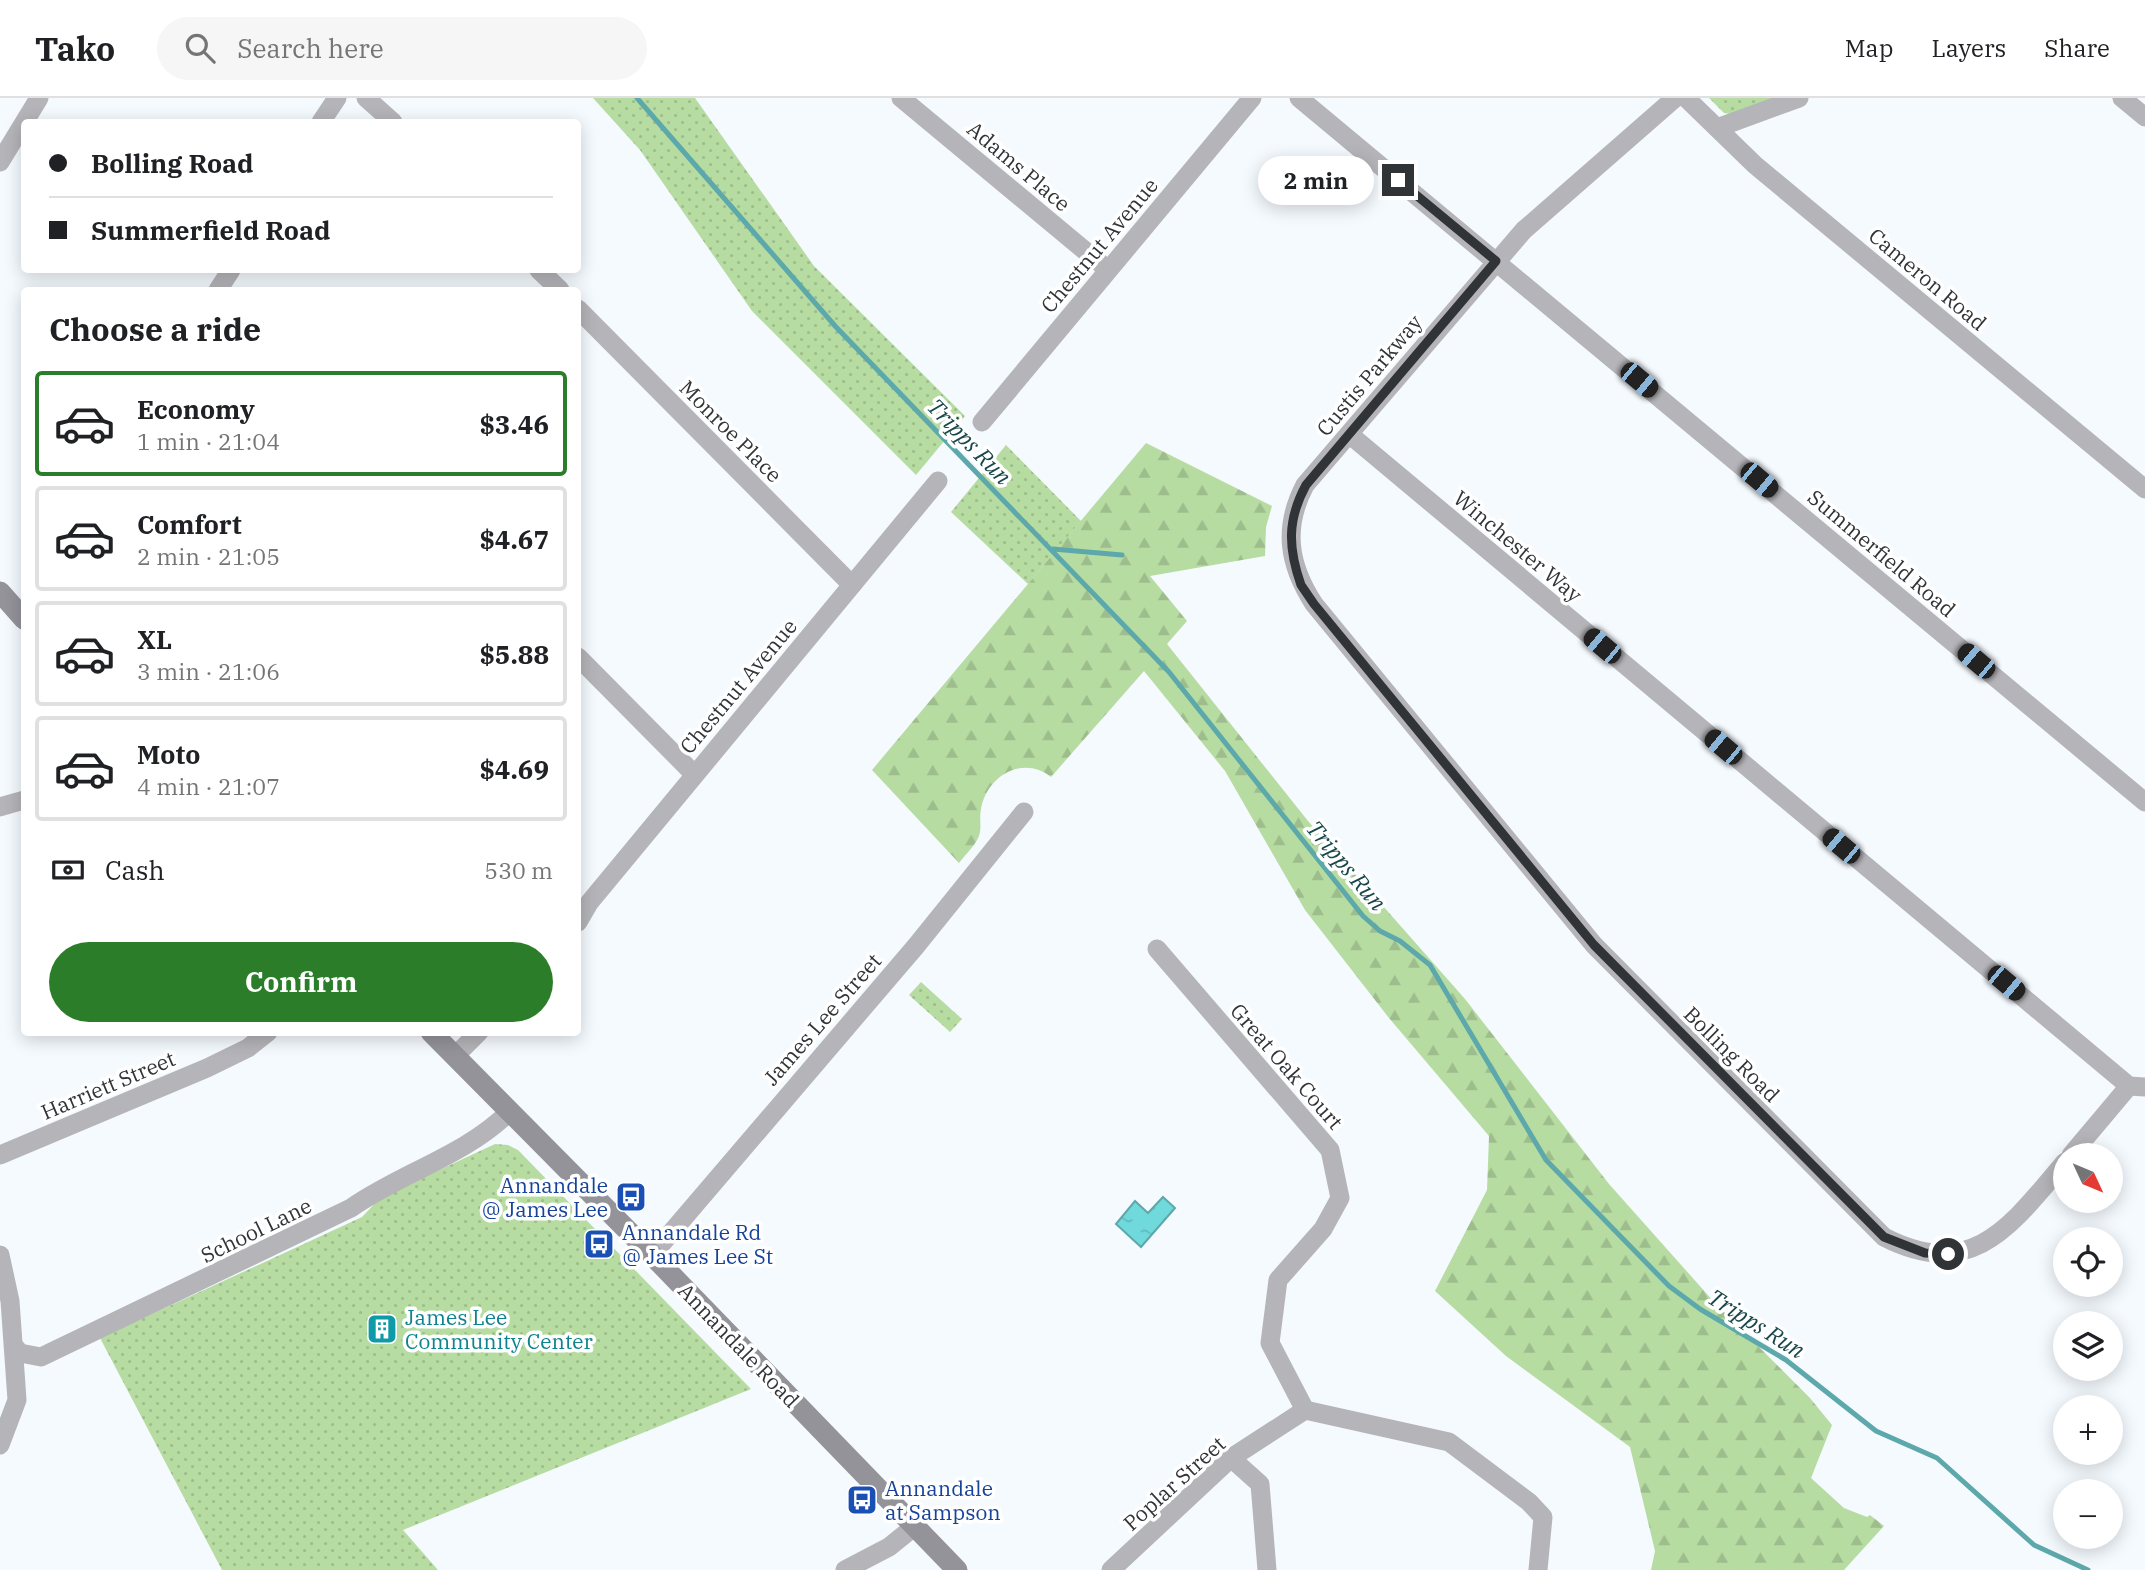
<!DOCTYPE html>
<meta charset="utf-8">
<style>
body{margin:0;font-family:"IBM Plex Serif",serif;background:#f6f6f6;color:#202124;height:100vh;display:flex;flex-direction:column;font-size:26px;white-space:nowrap}
*{box-sizing:border-box;margin:0}
p{font-size:23px;color:#757577}
.icon{flex:none;width:38px;height:38px;fill:none;stroke:currentColor;stroke-width:2;stroke-linecap:round;stroke-linejoin:round}
.map{position:relative;flex:1;overflow:hidden}
.details{position:absolute;left:21px;top:189px;width:560px;height:749px;display:flex;flex-direction:column;background:#fff;border-radius:7px;box-shadow:0 4px 18px #0003}
.details>*{flex:none}
.hud{position:absolute;left:21px;top:21px;width:560px;height:154px;border-radius:7px;box-shadow:0 4px 18px #0003;display:grid;align-content:center;height:154px;padding:0 28px;background:#fff}
.needle{width:46px;rotate:134deg}
.buttons{position:absolute;left:2053px;top:1045px;display:grid;gap:14px}
.buttons a{display:grid;place-items:center;width:70px;height:70px;border-radius:50%;background:#fff;box-shadow:0 4px 18px #0003;font-size:35px}
.end{position:absolute;width:32px;height:32px;margin:-16px;border:9px solid #313437;background:#fff;box-shadow:0 0 0 4px #fff}
.from{border-radius:50%}
.bubble{position:absolute;height:49px;border-radius:24px;background:#fff;box-shadow:0 4px 18px #0003;font-size:23px;font-weight:700;line-height:49px;text-align:center}
.car{position:absolute;width:21px;height:42px;margin:-21px -10px;border-radius:9px;box-shadow:0 0 5px 2px #0007;background:linear-gradient(#222 24%,#8ab4d8 0 40%,#222 0 76%,#8ab4d8 0 86%,#222 0)}
.hud b{display:flex;align-items:center;gap:24px;height:66px;font-size:26px}
.hud b+b{border-top:2px solid #e0e0e0}
.hud i{width:18px;height:18px;background:#202124}
ul{padding:0;list-style:none}
li{display:flex;align-items:center;gap:21px;height:105px;margin:0 14px 10px;padding:0 14px;border:4px solid #e0e0e0;border-radius:7px}
li div{flex:1}
li b{display:block;font-size:26px}
li em{font-style:normal;font-weight:700}
li.active{border-color:#2b7d29}
li>.icon{width:63px;height:63px;stroke-width:1.5}
h2{padding:0 28px;font-size:32px;line-height:84px}
.pay{display:flex;align-items:center;gap:18px;height:77px;padding:0 28px;font-size:26px}
.pay p{margin-inline-start:auto}
.button{display:flex;gap:14px;margin-top:auto;padding:14px 28px}
.button a{flex:1;height:80px;border-radius:42px;background:#2b7d29;color:#fff;font-size:28px;font-weight:700;line-height:80px;text-align:center}
header{display:flex;align-items:center;gap:42px;box-sizing:border-box;height:98px;padding:0 35px;background:#fff;border-bottom:2px solid #e0e0e0}
header strong{font-size:33px}
nav{display:flex;gap:38px;margin-inline-start:auto;font-size:24px}
.search{width:490px;height:63px;background:#f6f6f6;display:flex;align-items:center;gap:18px;box-sizing:border-box;padding:0 24px;border-radius:38px;color:#757577;font-size:26px}
.map>svg:first-child{display:block}
.grass{fill:url(#grass-dots)}
.forest{fill:url(#forest-firs)}
.water{fill:url(#water-ripples);stroke:#5da8aa;stroke-width:2}
.lines{fill:none;stroke-linecap:round;stroke-linejoin:round}
.stream{stroke:#5da8aa;stroke-width:5}
.street{stroke:#b5b5b9;stroke-width:19}
.secondary{stroke:#949399;stroke-width:21}
.route{stroke:#313437;stroke-width:9}
.labels{text-anchor:middle;dominant-baseline:central;stroke-width:7;stroke-linejoin:round;paint-order:stroke}
.street-label{font-size:21px;fill:#313437;stroke:#fff}
.transit-label{font-size:21px;fill:#164399;stroke:#fff;text-anchor:start}
.culture-label{font-size:21px;fill:#0d838f;stroke:#fff;text-anchor:start}
.water-label{font-size:23px;font-style:italic;fill:#18484a;stroke:#fff}
</style>
<header>
<strong>Tako</strong>
<div class="search"><svg class="icon" aria-label="search" viewBox="0 0 24 24"><circle cx="10" cy="10" r="6"/><path d="M15 15l6 6"/></svg>Search here</div>
<nav><a>Map</a><a>Layers</a><a>Share</a></nav>
</header>
<div class="map">
<svg width="2145" height="1472" viewBox="0 0 2145 1472">
<defs>
<pattern id="grass-dots" width="8" height="8" patternUnits="userSpaceOnUse" patternTransform="scale(1.75)"><rect width="8" height="8" fill="#b7dca2"/><path d="M2 2h.1M6 6h.1" fill="none" stroke="#9ebd8c" stroke-width="1.8" stroke-linecap="round"/></pattern>
<pattern id="forest-firs" width="22" height="20" patternUnits="userSpaceOnUse" patternTransform="scale(1.75)"><rect width="22" height="20" fill="#b7dca2"/><path d="M5 1l3.5 6h-7zM16 11l3.5 6h-7z" fill="#9ebd8c"/></pattern>
<pattern id="water-ripples" width="26" height="14" patternUnits="userSpaceOnUse" patternTransform="scale(1.75)"><rect width="26" height="14" fill="#70d9dc"/><path d="M2 4q2-2 4 0t4 0M15 11q2-2 4 0t4 0" fill="none" stroke="#61bbbd"/></pattern>
</defs>
<rect width="100%" height="100%" fill="#f5faff"/>
<g class="grass">
<polygon points="593,0 695,0 814,168 965,318 916,377 752,213 640,52"/>
<polygon points="1709,0 1780,0 1731,16 1724,15"/>
<polygon points="1006,347 1081,423 1028,486 951,414"/>
<polygon points="921,884 962,921 950,934 909,897"/>
<polygon points="495,1046 508,1047 518,1052 751,1291 403,1432 438,1472 222,1472 100,1240 362,1119 381,1099"/>
</g>
<path class="forest" d="M 1146,345 L 1272,408 L 1266,429 L 1265,458 L 1150,478 L 1187,523 L 1167,546 L 1308,723 L 1465,901 L 1609,1086 L 1715,1205 L 1810,1300 L 1832,1327 L 1811,1380 L 1844,1410 L 1867,1419 L 1870,1417 L 1884,1428 L 1844,1472 L 1651,1472 L 1655,1453 L 1630,1349 L 1506,1258 L 1435,1193 L 1487,1092 L 1489,1038 L 1389,920 L 1305,812 L 1225,673 L 1144,573 L 1051,679 C 1024,657 987,677 981,711 C 979,720 982,729 979,738 C 975,748 965,757 959,765 L 872,672 Z"/>
<polygon class="water" points="1163,1099 1175,1110 1141,1149 1116,1126 1135,1103 1148,1115"/>
<g class="lines">
<g class="stream">
<polyline points="637,0 836,229 1169,574 1363,818 1380,833 1400,843 1430,867 1546,1062 1669,1188 1700,1211 1786,1262 1876,1333 1937,1360 2034,1447 2088,1472"/>
<polyline points="1053,451 1122,457"/>
</g>
<g class="street">
<polyline points="366,0 393,24"/>
<polyline points="901,0 1107,171"/>
<polyline points="1299,0 2145,704"/>
<path d="M 1675,0 L 1524,132 L 1305,387 C 1283,429 1288,466 1314,506 L 1594,847 L 1884,1139 C 1973,1185 2012,1126 2065,1064"/>
<polyline points="1686,0 1755,67 2145,391"/>
<polyline points="2122,0 2145,19"/>
<polyline points="321,24 337,0"/>
<polyline points="1717,30 1799,0"/>
<polyline points="0,64 39,0"/>
<polyline points="539,172 560,192"/>
<polyline points="218,192 231,172"/>
<polyline points="578,211 852,487"/>
<polyline points="982,324 1252,0"/>
<polyline points="1349,336 2129,988 2145,989"/>
<polyline points="578,559 694,676"/>
<polyline points="0,709 24,702"/>
<polyline points="578,824 589,805 938,383"/>
<polyline points="1157,851 1330,1052 1340,1100 1323,1131 1278,1182 1270,1245 1305,1312"/>
<polyline points="455,958 479,934"/>
<polyline points="0,1057 207,970 248,950 268,934"/>
<polyline points="2071,1057 2129,988"/>
<polyline points="0,1157 10,1203 17,1302 0,1347"/>
<polyline points="652,1157 916,848 1024,714"/>
<path d="M 14,1248 L 20,1255 L 41,1259 L 351,1110 C 401,1075 466,1057 509,1014"/>
<polyline points="1305,1312 1449,1344 1529,1404 1543,1419 1538,1472"/>
<polyline points="1231,1360 1260,1386 1267,1472"/>
<polyline points="845,1472 889,1449 915,1428"/>
<polyline points="1111,1472 1231,1360 1305,1312"/>
</g>
<g class="secondary">
<polyline points="0,494 24,521"/>
<polyline points="431,934 652,1157 957,1472"/>
</g>
</g>
<g class="lines">
<path class="route" d="M 1398,82 L 1496,163 L 1306,387 C 1287,422 1288,450 1301,487 L 1314,506 L 1594,847 L 1884,1139 L 1925,1155 L 1948,1156"/>
</g>
<defs>
<g id="bus-square" transform="scale(1.575)"><rect x="-9" y="-9" width="18" height="18" rx="4" fill="#1a4fb4" stroke="#fff"/><path d="M-5-6H5V4H4V6H2V4H-2V6H-4V4H-5ZM-3.5-4V0h7V-4ZM-3.5 1.2v1.5H-2V1.2ZM2 1.2v1.5H3.5V1.2Z" fill="#fff"/></g>
<g id="building-square" transform="scale(1.575)"><rect x="-9" y="-9" width="18" height="18" rx="4" fill="#0f9aa8" stroke="#fff"/><path d="M-4-6H4V6H1V3H-1V6H-4ZM-2.5-4.3h1.7v1.8h-1.7ZM.8-4.3h1.7v1.8H.8ZM-2.5-1h1.7V.8h-1.7ZM.8-1h1.7V.8H.8Z" fill="#fff"/></g>
</defs>
<g fill-rule="evenodd">
<use href="#bus-square" x="631" y="1099"/>
<use href="#bus-square" x="599" y="1146"/>
<use href="#building-square" x="382" y="1231"/>
<use href="#bus-square" x="862" y="1402"/>
</g>
<g class="labels">
<g class="street-label">
<text transform="translate(1019 68) rotate(40)">Adams Place</text>
<text transform="translate(1099 147) rotate(-50)">Chestnut Avenue</text>
<text transform="translate(1928 181) rotate(40)">Cameron Road</text>
<text transform="translate(1369 277) rotate(-50)">Custis Parkway</text>
<text transform="translate(731 333) rotate(45)">Monroe Place</text>
<text transform="translate(1518 448) rotate(40)">Winchester Way</text>
<text transform="translate(1882 455) rotate(40)">Summerfield Road</text>
<text transform="translate(738 588) rotate(-50)">Chestnut Avenue</text>
<text transform="translate(822 921) rotate(-49)">James Lee Street</text>
<text transform="translate(1732 956) rotate(45)">Bolling Road</text>
<text transform="translate(1287 968) rotate(49)">Great Oak Court</text>
<text transform="translate(108 987) rotate(-23)">Harriett Street</text>
<text transform="translate(256 1132) rotate(-26)">School Lane</text>
<text transform="translate(739 1247) rotate(46)">Annandale Road</text>
<text transform="translate(1174 1385) rotate(-42)">Poplar Street</text>
</g>
<g class="transit-label">
<text x="608" y="1087" text-anchor="end">Annandale<tspan x="608" dy="24">@ James Lee</tspan></text>
<text x="622" y="1134">Annandale Rd<tspan x="622" dy="24">@ James Lee St</tspan></text>
<text x="885" y="1390">Annandale<tspan x="885" dy="24">at Sampson</tspan></text>
</g>
<g class="culture-label">
<text x="405" y="1219">James Lee<tspan x="405" dy="24">Community Center</tspan></text>
</g>
<g class="water-label">
<text transform="translate(970 343) rotate(46)">Tripps Run</text>
<text transform="translate(1347 767) rotate(50)">Tripps Run</text>
<text transform="translate(1757 1225) rotate(32)">Tripps Run</text>
</g>
</g>
</svg>
<div class="buttons">
<a><svg class="needle" viewBox="-14 -14 28 28"><path d="M0-13l5 13h-10z" fill="#e53935"/><path d="M0 13l5-13h-10z" fill="#757577"/></svg></a>
<a><svg class="icon" aria-label="locate" viewBox="0 0 24 24"><circle cx="12" cy="12" r="6"/><path d="M12 2v4M12 18v4M2 12h4M18 12h4"/></svg></a>
<a><svg class="icon" aria-label="layers" viewBox="0 0 24 24"><path d="M12 4l9 5-9 5-9-5zM3 14l9 5 9-5"/></svg></a>
<a>+</a>
<a>−</a>
</div>
<i class="end from" style="left:1948px;top:1156px"></i>
<i class="end" style="left:1398px;top:82px"></i>
<div class="bubble" style="left:1258px;top:58px;width:116px">2 min</div>
<i class="car" style="left:1639px;top:282px;rotate:130deg"></i>
<i class="car" style="left:1759px;top:382px;rotate:130deg"></i>
<i class="car" style="left:1602px;top:548px;rotate:310deg"></i>
<i class="car" style="left:1976px;top:563px;rotate:310deg"></i>
<i class="car" style="left:1723px;top:649px;rotate:310deg"></i>
<i class="car" style="left:1841px;top:748px;rotate:310deg"></i>
<i class="car" style="left:2006px;top:885px;rotate:130deg"></i>
<div class="hud">
<b><i class="from"></i>Bolling Road</b>
<b><i></i>Summerfield Road</b>
</div>
<section class="details">
<h2>Choose a ride</h2>
<ul>
<li class="active"><svg class="icon" aria-label="car" viewBox="0 0 24 24"><path d="M5 17H2v-5l4-1 3-4h7l3 4 3 1v5h-3M9 17h6M6 11h13"/><circle cx="7" cy="17" r="2"/><circle cx="17" cy="17" r="2"/></svg><div><b>Economy</b><p>1 min · 21:04</p></div><em>$3.46</em></li>
<li><svg class="icon" aria-label="car" viewBox="0 0 24 24"><path d="M5 17H2v-5l4-1 3-4h7l3 4 3 1v5h-3M9 17h6M6 11h13"/><circle cx="7" cy="17" r="2"/><circle cx="17" cy="17" r="2"/></svg><div><b>Comfort</b><p>2 min · 21:05</p></div><em>$4.67</em></li>
<li><svg class="icon" aria-label="car" viewBox="0 0 24 24"><path d="M5 17H2v-5l4-1 3-4h7l3 4 3 1v5h-3M9 17h6M6 11h13"/><circle cx="7" cy="17" r="2"/><circle cx="17" cy="17" r="2"/></svg><div><b>XL</b><p>3 min · 21:06</p></div><em>$5.88</em></li>
<li><svg class="icon" aria-label="car" viewBox="0 0 24 24"><path d="M5 17H2v-5l4-1 3-4h7l3 4 3 1v5h-3M9 17h6M6 11h13"/><circle cx="7" cy="17" r="2"/><circle cx="17" cy="17" r="2"/></svg><div><b>Moto</b><p>4 min · 21:07</p></div><em>$4.69</em></li>
</ul>
<div class="pay"><svg class="icon" aria-label="cash" viewBox="0 0 24 24"><path d="M3 7h18v10H3z"/><circle cx="12" cy="12" r="2"/></svg>Cash<p>530 m</p></div>
<div class="button"><a>Confirm</a></div>
</section>
</div>
